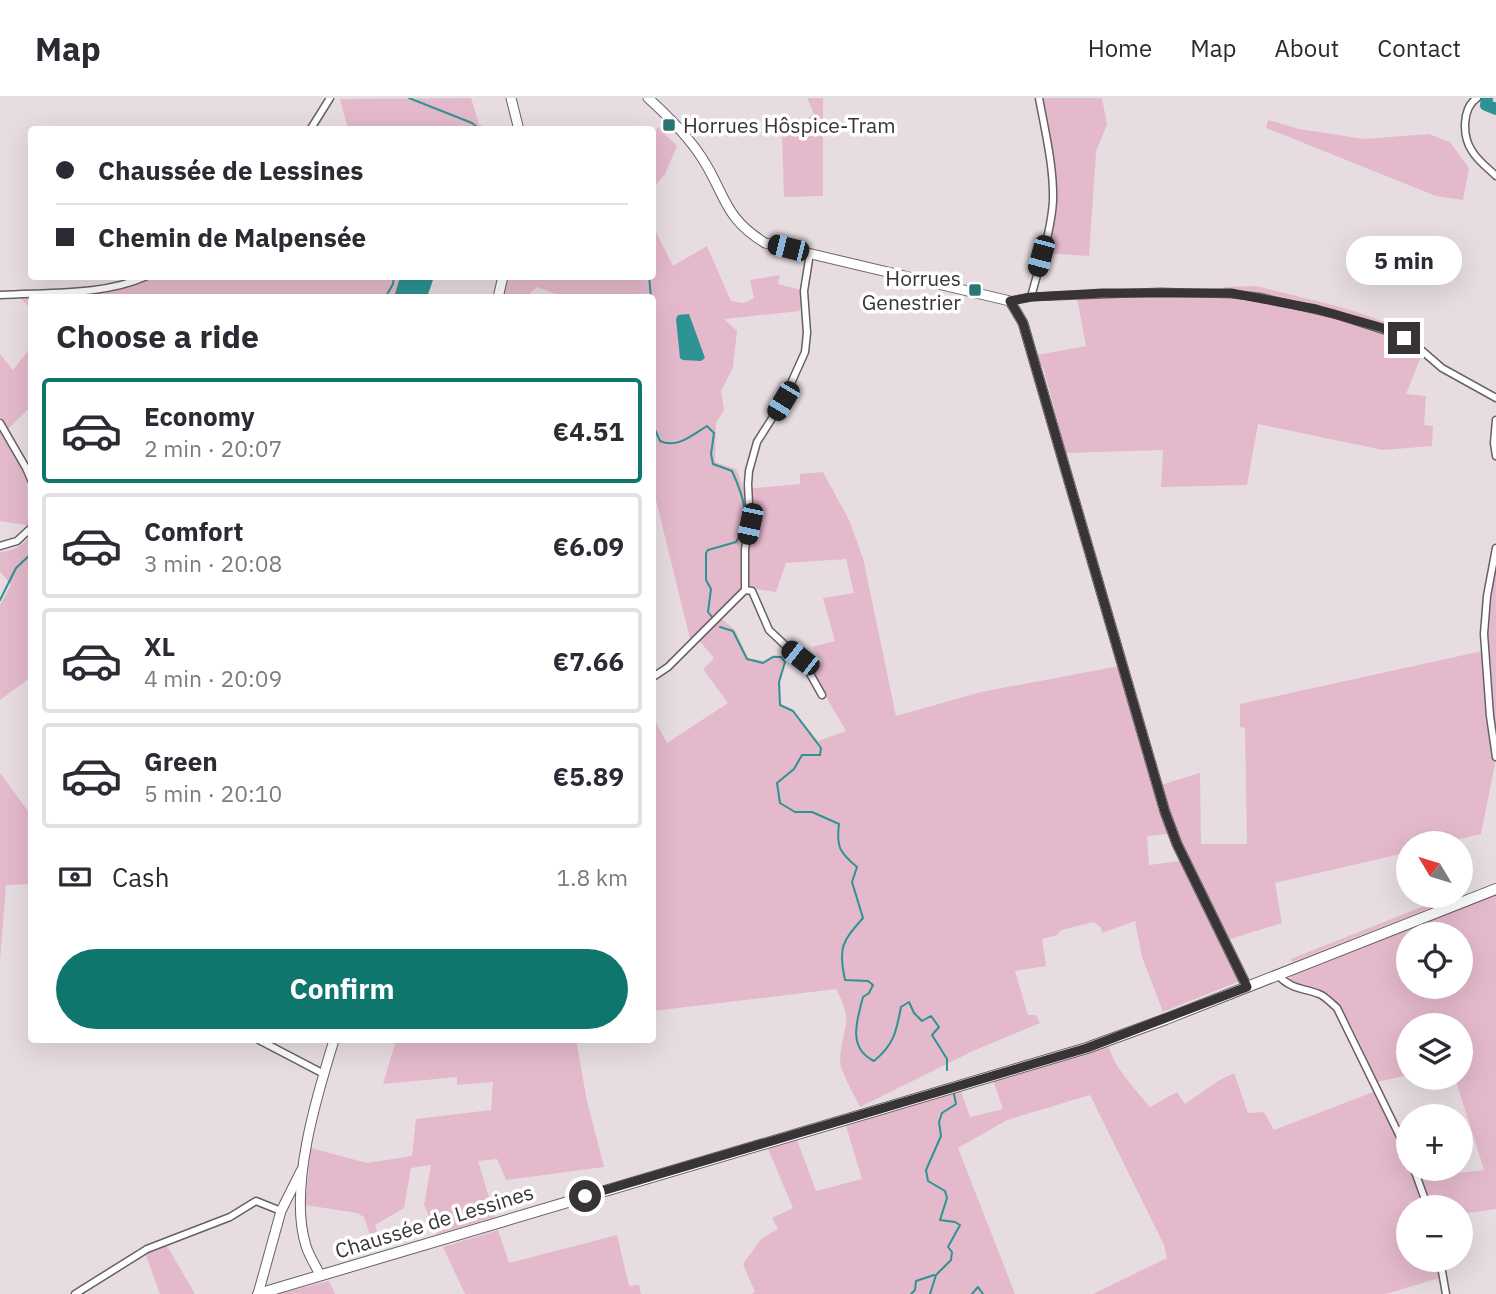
<!DOCTYPE html>
<meta charset="utf-8">
<style>
body{margin:0;font-family:"IBM Plex Sans",sans-serif;background:#f2f2f3;color:#2b2b33;height:100vh;display:flex;flex-direction:column;font-size:26px;white-space:nowrap}
*{box-sizing:border-box;margin:0}
p{font-size:23px;color:#7c7c81}
.icon{flex:none;width:38px;height:38px;fill:none;stroke:currentColor;stroke-width:2;stroke-linecap:round;stroke-linejoin:round}
.map{position:relative;flex:1;overflow:hidden}
.sheet{position:absolute;left:28px;top:196px;width:628px;height:749px;display:flex;flex-direction:column;background:#fff;border-radius:7px;box-shadow:0 7px 28px #0002}
.sheet>*{flex:none}
.guide{position:absolute;left:28px;top:28px;width:628px;height:154px;border-radius:7px;box-shadow:0 7px 28px #0002;display:grid;align-content:center;height:154px;padding:0 28px;background:#fff}
.needle{width:46px;rotate:308deg}
.fabs{position:absolute;left:1396px;top:733px;display:grid;gap:14px}
.fabs a{display:grid;place-items:center;width:77px;height:77px;border-radius:50%;background:#fff;box-shadow:0 7px 28px #0002;font-size:35px}
.end{position:absolute;width:32px;height:32px;margin:-16px;border:9px solid #383436;background:#fff;box-shadow:0 0 0 4px #fff}
.from{border-radius:50%}
.bubble{position:absolute;height:49px;border-radius:24px;background:#fff;box-shadow:0 7px 28px #0002;font-size:23px;font-weight:800;line-height:49px;text-align:center}
.car{position:absolute;width:21px;height:42px;margin:-21px -10px;border-radius:9px;box-shadow:0 0 5px 2px #0007;background:linear-gradient(#222 24%,#8ab4d8 0 40%,#222 0 76%,#8ab4d8 0 86%,#222 0)}
.guide b{display:flex;align-items:center;gap:24px;height:66px;font-size:26px}
.guide b+b{border-top:2px solid #e1e1e2}
.guide i{width:18px;height:18px;background:#2b2b33}
ul{padding:0;list-style:none}
li{display:flex;align-items:center;gap:21px;height:105px;margin:0 14px 10px;padding:0 14px;border:4px solid #e1e1e2;border-radius:7px}
li div{flex:1}
li b{display:block;font-size:26px}
li em{font-style:normal;font-weight:800}
li.selected{border-color:#0f766e}
li>.icon{width:63px;height:63px;stroke-width:1.5}
h2{padding:0 28px;font-size:32px;line-height:84px}
.pay{display:flex;align-items:center;gap:18px;height:77px;padding:0 28px;font-size:26px}
.pay p{margin-inline-start:auto}
.button{display:flex;gap:14px;margin-top:auto;padding:14px 28px}
.button a{flex:1;height:80px;border-radius:42px;background:#0f766e;color:#fff;font-size:28px;font-weight:800;line-height:80px;text-align:center}
header{display:flex;align-items:center;gap:42px;box-sizing:border-box;height:98px;padding:0 35px;background:#fff;border-bottom:2px solid #e1e1e2}
header strong{font-size:33px}
nav{display:flex;gap:38px;margin-inline-start:auto;font-size:24px}
.map>svg:first-child{display:block}
.green{fill:#e4b9cc;fill-rule:evenodd}
.water{fill:#2d9393}
.lines{fill:none;stroke-linecap:round;stroke-linejoin:round}
.stream{stroke:#2d9393;stroke-width:2}
.river{stroke:#2d9393;stroke-width:12}
.street-casing{stroke:#696064;stroke-width:9}
.secondary-casing{stroke:#696064;stroke-width:11}
.primary-casing{stroke:#696064;stroke-width:12}
.street{stroke:#fff;stroke-width:6}
.secondary{stroke:#fff;stroke-width:9}
.primary{stroke:#fff;stroke-width:10}
.route{stroke:#383436;stroke-width:9}
.poi-dot{fill:#2b7575;stroke:#fff;stroke-width:2.5}
.labels{text-anchor:middle;dominant-baseline:central;stroke-width:7;stroke-linejoin:round;paint-order:stroke}
.poi-label{font-size:21px;fill:#383436;stroke:#fff;text-anchor:start}
.street-label{font-size:21px;fill:#383436;stroke:#fff}
</style>
<header>
<strong>Map</strong>
<nav><a>Home</a><a>Map</a><a>About</a><a>Contact</a></nav>
</header>
<div class="map">
<svg width="1496" height="1196" viewBox="0 0 1496 1196">
<rect width="100%" height="100%" fill="#e7dde1"/>
<g class="green">
<polygon points="471,0 479,26 490,31 348,31 340,1"/>
<polygon points="807,0 823,0 823,98 784,99 782,36 814,16"/>
<polygon points="1040,0 1102,0 1107,26 1096,54 1089,158 1045,155 1054,101"/>
<polygon points="1268,22 1299,31 1364,41 1429,36 1450,44 1469,70 1463,102 1436,98 1266,30"/>
<polygon points="658,29 677,48 665,76 653,90 653,37"/>
<path d="M 653,128 L 673,168 L 707,148 L 731,203 L 744,205 L 754,200 L 750,182 L 780,177 L 778,186 L 801,192 L 800,213 L 724,221 L 737,233 L 733,270 L 721,293 L 724,312 L 716,325 L 715,364 L 736,371 L 744,391 L 800,386 L 800,376 L 823,374 L 849,422 L 863,460 L 896,618 L 981,594 L 1125,567 L 1161,687 L 1200,675 L 1201,746 L 1247,746 L 1245,630 L 1240,629 L 1240,606 L 1487,552 L 1491,497 L 1496,472 L 1496,661 L 1481,736 L 1443,745 L 1409,746 L 1409,754 L 1275,785 L 1282,825 L 1227,842 L 1247,880 L 1163,914 L 1142,859 L 1135,823 L 1102,835 L 1101,830 L 1094,824 L 1061,832 L 1057,837 L 1042,841 L 1046,868 L 1015,873 L 1028,917 L 1036,917 L 1040,925 L 973,953 L 860,1009 C 855,998 840,973 840,962 C 842,928 855,926 836,891 L 653,913 L 653,623 L 655,623 L 667,645 L 728,605 L 703,571 L 714,560 L 697,540 L 691,545 L 653,390 L 653,200 L 563,199 L 537,189 L 526,199 L 501,200 L 506,179 L 653,178 ZM 846,461 L 854,495 L 823,500 L 835,543 L 812,549 L 822,563 L 808,568 L 846,633 L 818,643 L 794,613 L 781,606 L 780,585 L 786,564 L 783,558 L 773,557 L 763,563 L 748,560 L 735,532 L 718,518 L 742,489 L 776,494 L 786,465 ZM 1176,735 L 1188,762 L 1149,767 L 1147,738 Z"/>
<polygon points="153,179 400,179 394,199 32,200 31,212 20,199 106,192"/>
<path d="M 1256,188 C 1313,203 1373,213 1423,243 L 1424,251 L 1406,296 L 1426,298 L 1424,327 L 1433,328 L 1432,348 L 1383,352 L 1258,326 L 1247,387 L 1161,389 L 1163,352 L 1066,355 L 1044,272 L 1037,257 L 1086,248 L 1077,200 L 1221,194 L 1224,189 Z"/>
<polygon points="31,249 31,308 8,331 0,319 0,256 13,272"/>
<path d="M 0,333 C 19,364 35,389 31,428 L 0,423 Z"/>
<path d="M 31,436 L 31,579 L 0,602 L 0,507 L 11,487 L 0,473 L 0,454 C 14,453 23,448 31,436 Z"/>
<polygon points="0,675 31,717 32,786 6,787 0,862"/>
<path d="M 1496,795 L 1496,1111 L 1461,1116 L 1461,1110 L 1409,1110 L 1409,1162 L 1444,1162 L 1446,1178 L 1386,1196 L 1093,1196 L 1167,1160 L 1164,1147 L 1090,997 L 1007,1022 L 958,1050 L 1015,1196 L 751,1196 L 755,1194 L 743,1166 L 761,1141 L 778,1131 L 772,1120 L 793,1110 L 768,1051 L 797,1042 L 816,1093 L 862,1081 L 846,1028 L 960,991 L 970,1019 L 1003,1011 L 993,982 L 1108,947 C 1115,971 1135,991 1150,1009 L 1177,994 L 1185,1006 L 1218,983 L 1234,975 L 1248,1015 L 1264,1014 L 1274,1032 L 1381,991 L 1409,1048 L 1409,1071 L 1420,1071 L 1424,1079 L 1484,1072 L 1455,980 L 1461,980 L 1461,928 L 1409,928 L 1409,977 L 1377,984 C 1366,960 1347,907 1323,894 C 1313,888 1301,891 1291,884 L 1290,875 ZM 1409,836 L 1461,836 L 1461,889 L 1409,889 Z"/>
<polygon points="1449,798 1461,798 1292,864 1291,861"/>
<polygon points="396,942 576,942 587,1003 604,1069 506,1082 497,1061 478,1063 495,1119 437,1136 424,1107 431,1067 411,1070 404,1110 375,1127 378,1138 371,1140 364,1119 357,1115 305,1107 311,1050 367,1065 412,1058 416,1021 491,1012 493,984 457,987 457,979 383,986"/>
<polygon points="498,1132 509,1165 617,1137 629,1188 639,1187 641,1196 465,1196 443,1149"/>
<polygon points="167,1148 195,1196 160,1196 145,1155"/>
<polygon points="329,1183 335,1196 278,1196"/>
</g>
<g class="water">
<polygon points="400,179 434,179 427,199 394,199"/>
<polygon points="689,216 705,260 701,263 683,262 680,260 676,221 678,217"/>
</g>
<g class="lines">
<g class="stream">
<polyline points="409,0 472,25 481,32"/>
<polyline points="649,178 651,200"/>
<polyline points="385,200 393,186 394,178"/>
<path d="M 653,327 L 660,343 C 677,351 692,337 707,328 L 714,335 L 711,356 L 713,366 L 732,373 C 743,397 752,421 736,444 L 708,452 L 706,455 L 706,482 L 711,491 L 708,514 L 712,519"/>
<polyline points="0,502 16,470 32,455"/>
<path d="M 720,529 L 733,533 L 747,561 L 763,565 L 773,559 L 781,559 L 785,564 L 779,584 L 780,607 L 793,613 L 821,650 L 820,657 L 802,657 L 794,671 L 777,685 L 780,705 L 795,714 L 812,714 L 839,726 C 836,749 840,755 857,769 L 852,784 L 863,820 C 842,844 838,849 845,882 L 868,883 L 873,887 L 869,895 L 863,899 C 857,922 847,950 874,963 C 894,946 896,935 901,909 L 909,904 L 914,915 L 922,923 L 931,918 L 939,929 L 932,937 L 947,961 L 947,972"/>
<polyline points="911,1196 915,1192 916,1183 934,1177"/>
<polyline points="930,1196 936,1177 951,1162 952,1154 948,1149 960,1127 955,1124 940,1122 947,1100 945,1093 928,1083 926,1072 941,1038 939,1024 942,1015 956,1006 954,996"/>
<polyline points="972,1196 978,1189 983,1196"/>
</g>
<polyline class="river" points="1487,0 1486,7 1496,11"/>
<g class="street-casing">
<g id="street">
<path d="M 1477,0 C 1462,10 1462,38 1472,53 C 1478,63 1488,70 1496,78"/>
<polyline points="310,32 330,0"/>
<path d="M 0,197 C 47,194 103,198 147,178"/>
<path d="M 1031,199 C 1039,168 1051,135 1053,103 C 1054,69 1045,33 1039,0"/>
<polyline points="1010,203 1031,199 1160,194 1231,196 1259,199 1334,216 1399,237 1420,251 1442,270 1496,300"/>
<polyline points="1496,322 1494,345 1496,358"/>
<polyline points="0,325 26,370 32,384"/>
<polyline points="0,448 17,443 32,429"/>
<polyline points="1496,450 1487,498 1484,536 1490,618 1496,659"/>
<polyline points="745,492 752,493 769,532 804,565 822,597"/>
<polyline points="653,579 668,569 745,492 745,451 750,426 748,386 749,373 757,344 783,303 805,254 807,235 804,193 810,155"/>
<path d="M 1278,877 C 1290,891 1303,890 1319,896 C 1325,898 1331,905 1337,910 L 1409,1057"/>
<polyline points="259,942 324,976"/>
<polyline points="1414,1071 1428,1110"/>
<polyline points="1440,1162 1446,1196"/>
<polyline points="75,1196 147,1151 230,1119 256,1103 281,1113"/>
</g>
</g>
<g class="secondary-casing">
<g id="secondary">
<polyline points="511,0 519,32"/>
<path d="M 648,0 C 668,18 687,37 702,60 C 726,97 723,119 765,145 L 1010,203 L 1023,225 L 1165,714 L 1177,746 L 1247,889"/>
<polyline points="498,200 503,178"/>
<path d="M 320,1177 C 316,1168 309,1158 306,1148 C 288,1091 317,997 334,942"/>
<polyline points="258,1196 281,1113 301,1073"/>
</g>
</g>
<g class="primary-casing">
<polyline id="primary" points="258,1196 1087,950 1166,921 1496,791"/>
</g>
<use href="#street" class="street"/>
<use href="#secondary" class="secondary"/>
<use href="#primary" class="primary"/>
</g>
<g class="lines">
<polyline class="route" points="585,1098 1087,950 1247,889 1177,746 1165,714 1023,225 1010,203 1031,199 1103,195 1231,195 1316,211 1383,230 1404,240"/>
</g>
<g class="poi-dot">
<rect x="662" y="20" width="14" height="14" rx="3.5"/>
<rect x="968" y="185" width="14" height="14" rx="3.5"/>
</g>
<g class="labels">
<g class="poi-label">
<text x="683" y="27">Horrues Hôspice-Tram</text>
<text x="961" y="180" text-anchor="end">Horrues<tspan x="961" dy="24">Genestrier</tspan></text>
</g>
<g class="street-label">
<text transform="translate(434 1123) rotate(-17)">Chaussée de Lessines</text>
</g>
</g>
</svg>
<div class="fabs">
<a><svg class="needle" viewBox="-14 -14 28 28"><path d="M0-13l5 13h-10z" fill="#e53935"/><path d="M0 13l5-13h-10z" fill="#7c7c81"/></svg></a>
<a><svg class="icon" aria-label="locate" viewBox="0 0 24 24"><circle cx="12" cy="12" r="6"/><path d="M12 2v4M12 18v4M2 12h4M18 12h4"/></svg></a>
<a><svg class="icon" aria-label="layers" viewBox="0 0 24 24"><path d="M12 4l9 5-9 5-9-5zM3 14l9 5 9-5"/></svg></a>
<a>+</a>
<a>−</a>
</div>
<i class="end from" style="left:585px;top:1098px"></i>
<i class="end" style="left:1404px;top:240px"></i>
<div class="bubble" style="left:1346px;top:138px;width:116px">5 min</div>
<i class="car" style="left:788px;top:150px;rotate:284deg"></i>
<i class="car" style="left:1041px;top:158px;rotate:195deg"></i>
<i class="car" style="left:783px;top:303px;rotate:211deg"></i>
<i class="car" style="left:750px;top:426px;rotate:192deg"></i>
<i class="car" style="left:800px;top:560px;rotate:308deg"></i>
<div class="guide">
<b><i class="from"></i>Chaussée de Lessines</b>
<b><i></i>Chemin de Malpensée</b>
</div>
<section class="sheet">
<h2>Choose a ride</h2>
<ul>
<li class="selected"><svg class="icon" aria-label="car" viewBox="0 0 24 24"><path d="M5 17H2v-5l4-1 3-4h7l3 4 3 1v5h-3M9 17h6M6 11h13"/><circle cx="7" cy="17" r="2"/><circle cx="17" cy="17" r="2"/></svg><div><b>Economy</b><p>2 min · 20:07</p></div><em>€4.51</em></li>
<li><svg class="icon" aria-label="car" viewBox="0 0 24 24"><path d="M5 17H2v-5l4-1 3-4h7l3 4 3 1v5h-3M9 17h6M6 11h13"/><circle cx="7" cy="17" r="2"/><circle cx="17" cy="17" r="2"/></svg><div><b>Comfort</b><p>3 min · 20:08</p></div><em>€6.09</em></li>
<li><svg class="icon" aria-label="car" viewBox="0 0 24 24"><path d="M5 17H2v-5l4-1 3-4h7l3 4 3 1v5h-3M9 17h6M6 11h13"/><circle cx="7" cy="17" r="2"/><circle cx="17" cy="17" r="2"/></svg><div><b>XL</b><p>4 min · 20:09</p></div><em>€7.66</em></li>
<li><svg class="icon" aria-label="car" viewBox="0 0 24 24"><path d="M5 17H2v-5l4-1 3-4h7l3 4 3 1v5h-3M9 17h6M6 11h13"/><circle cx="7" cy="17" r="2"/><circle cx="17" cy="17" r="2"/></svg><div><b>Green</b><p>5 min · 20:10</p></div><em>€5.89</em></li>
</ul>
<div class="pay"><svg class="icon" aria-label="cash" viewBox="0 0 24 24"><path d="M3 7h18v10H3z"/><circle cx="12" cy="12" r="2"/></svg>Cash<p>1.8 km</p></div>
<div class="button"><a>Confirm</a></div>
</section>
</div>
